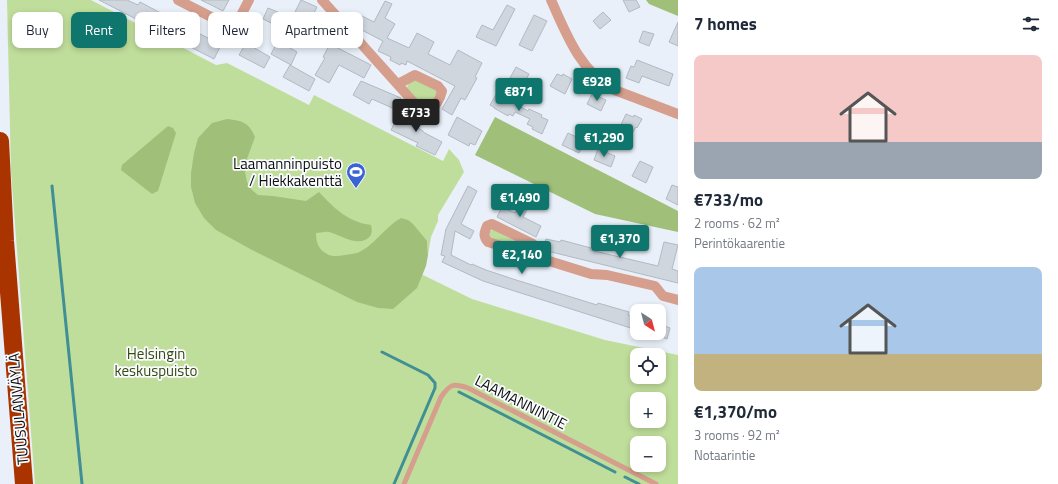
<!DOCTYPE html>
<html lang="en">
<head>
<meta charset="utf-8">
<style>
  :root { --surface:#fff; --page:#f2f2f3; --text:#1f2937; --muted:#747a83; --accent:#0f766e }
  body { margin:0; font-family:"Titillium Web",sans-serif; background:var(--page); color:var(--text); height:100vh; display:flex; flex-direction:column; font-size:15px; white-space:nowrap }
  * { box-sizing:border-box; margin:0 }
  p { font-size:13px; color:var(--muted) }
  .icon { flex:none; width:22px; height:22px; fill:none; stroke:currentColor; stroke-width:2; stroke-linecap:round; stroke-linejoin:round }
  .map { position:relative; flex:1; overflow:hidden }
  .sheet { display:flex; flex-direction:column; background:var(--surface); width:380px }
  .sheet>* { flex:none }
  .hud { position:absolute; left:12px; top:12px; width:380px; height:36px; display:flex; gap:8px }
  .needle { width:26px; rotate:144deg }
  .controls { position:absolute; left:630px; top:304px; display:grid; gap:8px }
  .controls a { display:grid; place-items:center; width:36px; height:36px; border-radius:8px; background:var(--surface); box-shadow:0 2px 6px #0003; font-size:20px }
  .price { position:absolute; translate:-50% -34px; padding:0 9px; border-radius:4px; background:var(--accent); color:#fff; font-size:13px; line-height:26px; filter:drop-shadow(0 1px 2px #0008) }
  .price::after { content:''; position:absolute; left:50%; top:24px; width:12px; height:9px; margin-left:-6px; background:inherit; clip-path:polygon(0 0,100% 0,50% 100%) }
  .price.selected { background:#222; color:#fff }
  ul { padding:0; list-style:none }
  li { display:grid; align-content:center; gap:8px; height:212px; padding:0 16px }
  li span { display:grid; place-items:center; height:124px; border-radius:8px; color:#555 }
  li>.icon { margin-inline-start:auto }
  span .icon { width:72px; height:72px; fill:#fffc; stroke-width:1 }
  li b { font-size:17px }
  h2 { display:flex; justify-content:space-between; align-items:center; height:48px; padding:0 16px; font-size:17px }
  .pill { padding:0 14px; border-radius:8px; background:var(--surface); box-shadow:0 2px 6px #0003; font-size:14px; line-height:36px }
  .pill.selected { background:var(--accent); color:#fff }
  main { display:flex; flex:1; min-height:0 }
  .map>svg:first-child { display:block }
</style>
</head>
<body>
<main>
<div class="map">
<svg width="678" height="484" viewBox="0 0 678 484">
  <rect width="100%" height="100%" fill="#e9f0f9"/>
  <g fill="#c0de9b" fill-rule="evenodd">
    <path d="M7,0H91L216,65L227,63L309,105L314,95L443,161L449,149L459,160L464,172L438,215V221L431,237L428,255L427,242L419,273L472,299L605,340L678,355V484H35L11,172ZM637,355H659V377H637ZM637,399H659V421H637ZM637,443H659V465H637Z"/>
    <path d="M413,79L435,88L437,94L431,103C420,108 414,96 407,88L408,83Z"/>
    <polygon points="492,230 494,230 529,248 528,249 490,238 489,232"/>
  </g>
  <g fill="#a0bf78">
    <polygon points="646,0 678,0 678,16 649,4"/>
    <polygon points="495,117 678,211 678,232 595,214 475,155"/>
    <path d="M227,119C242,121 249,122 255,137L244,167L247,182L252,190L258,195L273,196L306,201L319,192C334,208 348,222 371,225C372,230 373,235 367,239C355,246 341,235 329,232C325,231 320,233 316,233C316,242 318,249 327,254C332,257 339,256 345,255C349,254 354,254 357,253C373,247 386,226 401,218L408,220L413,224L427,241L428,255L426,266L417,288L393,309L378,308L357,302L252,250L216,230L204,218L195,203L191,187V173L194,153L198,138L212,123Z"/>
    <polygon points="168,126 173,128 176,133 158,191 152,194 121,170 122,165"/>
  </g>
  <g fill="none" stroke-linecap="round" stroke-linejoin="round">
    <g stroke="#3f8f95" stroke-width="3">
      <polyline points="52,186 82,484"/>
      <polyline points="382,352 428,375 435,383 435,388 394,484"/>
      <polyline points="459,392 615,472"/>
      <polyline points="625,477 639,484"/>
    </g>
  </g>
  <g fill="#cfd6de" stroke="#b3b9c2">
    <polygon points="99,0 127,0 138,5 140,2 221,45 214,59"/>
    <polygon points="201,0 229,0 223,11"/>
    <polygon points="301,0 317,7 312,17 337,29 331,40 306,28 310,20 295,12"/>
    <polygon points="623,0 636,0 640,7 629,12"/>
    <polygon points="385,1 392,4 385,18 395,24 387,38 409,48 417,33 434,42 428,54 450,65 458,50 482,63 475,77 477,78 465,100 461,98 452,115 442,109 455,86 407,61 406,65 401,63 400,65 390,60 391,57 378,51 383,41 354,26 360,15 374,22"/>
    <polygon points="507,5 515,9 496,46 476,37 482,25 493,30"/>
    <polygon points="268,8 280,13 275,25 263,19"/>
    <polygon points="603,12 611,20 600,29 593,21"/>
    <polygon points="534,15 547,21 532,51 519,45"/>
    <polygon points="678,22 678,46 669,42"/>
    <polygon points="643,31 654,34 649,46 639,42"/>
    <polygon points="222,32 229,35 224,44 217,41"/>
    <polygon points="278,41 297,52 291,65 271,54"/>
    <polygon points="246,43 270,57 264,68 239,55"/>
    <polygon points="330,44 371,65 364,78 339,65 329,83 315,75 325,58 323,57"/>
    <polygon points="637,60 673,74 669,86 642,76 639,83 626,78 631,66 634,67"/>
    <polygon points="290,65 315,79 309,91 283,77"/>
    <polygon points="516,67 529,74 523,85 510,78"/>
    <polygon points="557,74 562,76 563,74 572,79 565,94 550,86"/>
    <polygon points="361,81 401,98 397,110 372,99 369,104 353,95"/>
    <polygon points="497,93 501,95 501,94 515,102 514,103 528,111 529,109 542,115 541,117 548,120 542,134 532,129 533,127 527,124 530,119 515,112 513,116 509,114 508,116 494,108 494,107 490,105"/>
    <polygon points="592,94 606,100 601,111 587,104"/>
    <polygon points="400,112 421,122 418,128 423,131 423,132 442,142 435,155 416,146 418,143 391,130"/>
    <polygon points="626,114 633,117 634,115 642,119 637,128 636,127 631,135 619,129"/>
    <polygon points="457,117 482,131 475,145 470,143 469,146 448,135"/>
    <polygon points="568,133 585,141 579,153 562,145"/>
    <polygon points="598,149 615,156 611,167 594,160"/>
    <polygon points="640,161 653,167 646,183 632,176"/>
    <polygon points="672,185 678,187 678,205 666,199"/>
    <polygon points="468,186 477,191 461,224 474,231 470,239 455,231 451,255 471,265 472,264 486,270 513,279 597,305 598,303 629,312 628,315 637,318 637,330 483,281 442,262 445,256 441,255 446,229"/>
    <polygon points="525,196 532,200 523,217 541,226 536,237 497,217 502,207 515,213"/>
    <polygon points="546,239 560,242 561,240 591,248 590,250 658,266 664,242 678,245 672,269 678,271 678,283 543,250"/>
    <polygon points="659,324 670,328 667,339 659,336"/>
  </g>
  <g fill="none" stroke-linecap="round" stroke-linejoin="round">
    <path stroke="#d69e8c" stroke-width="5" d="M404,484L441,397C450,384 453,383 468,388L656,484"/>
    <g stroke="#d69e8c" stroke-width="10">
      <polyline points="178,0 229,26 238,21 249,0"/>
      <path d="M322,0L425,115C433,109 440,101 442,91L438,86L415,75L398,84"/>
      <path d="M551,0C566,33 579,69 612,89L678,114"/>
      <path d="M535,256L533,244L492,224L487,226C484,233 483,236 488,242L591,274L607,275L655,286L663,296L678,300"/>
    </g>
    <polyline stroke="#aa3400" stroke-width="18" points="0,141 5,241 24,484"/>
  </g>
  <defs>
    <g id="stadium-pin" transform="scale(1)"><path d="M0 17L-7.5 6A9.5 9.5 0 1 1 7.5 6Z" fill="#3a64d5" stroke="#fbfcfe"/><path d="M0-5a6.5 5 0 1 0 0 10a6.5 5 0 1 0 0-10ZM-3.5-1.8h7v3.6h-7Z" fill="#fff"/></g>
  </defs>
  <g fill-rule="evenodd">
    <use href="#stadium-pin" x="356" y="172"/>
  </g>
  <g text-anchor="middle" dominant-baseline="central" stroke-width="3.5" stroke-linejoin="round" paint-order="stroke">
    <g font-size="15" fill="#0c0f12" stroke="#fbfcfe" text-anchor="end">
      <text x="342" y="163">Laamanninpuisto<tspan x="342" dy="17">/ Hiekkakenttä</tspan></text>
    </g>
    <g font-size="15" fill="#354815" stroke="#fbfcfe">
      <text x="156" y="353">Helsingin<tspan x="156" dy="17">keskuspuisto</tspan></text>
    </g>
    <g font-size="15" fill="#0c0f12" stroke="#fbfcfe">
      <text transform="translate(521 402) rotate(27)">LAAMANNINTIE</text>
      <text transform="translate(18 409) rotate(-95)">TUUSULANVÄYLÄ</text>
    </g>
  </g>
</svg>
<div class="controls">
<a><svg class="needle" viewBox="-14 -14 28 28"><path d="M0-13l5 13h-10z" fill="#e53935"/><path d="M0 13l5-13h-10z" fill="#747a83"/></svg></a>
<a><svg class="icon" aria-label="locate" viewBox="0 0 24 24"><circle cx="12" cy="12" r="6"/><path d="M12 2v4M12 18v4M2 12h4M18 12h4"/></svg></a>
<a>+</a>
<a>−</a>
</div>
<b class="price" style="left:597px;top:102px">€928</b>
<b class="price" style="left:519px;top:112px">€871</b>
<b class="price selected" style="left:416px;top:133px">€733</b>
<b class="price" style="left:604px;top:158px">€1,290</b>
<b class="price" style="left:520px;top:218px">€1,490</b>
<b class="price" style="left:620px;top:259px">€1,370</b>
<b class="price" style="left:522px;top:275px">€2,140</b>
<div class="hud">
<a class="pill">Buy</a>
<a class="pill selected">Rent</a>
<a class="pill">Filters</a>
<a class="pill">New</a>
<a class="pill">Apartment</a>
</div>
</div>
<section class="sheet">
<h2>7 homes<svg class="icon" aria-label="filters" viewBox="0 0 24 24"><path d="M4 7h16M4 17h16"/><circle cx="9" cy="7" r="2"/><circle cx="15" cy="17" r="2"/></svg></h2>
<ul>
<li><span style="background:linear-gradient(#f6c9c9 70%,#9aa5b1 0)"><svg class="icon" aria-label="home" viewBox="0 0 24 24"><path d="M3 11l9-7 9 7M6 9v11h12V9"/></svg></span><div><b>€733/mo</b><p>2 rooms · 62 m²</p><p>Perintökaarentie</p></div></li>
<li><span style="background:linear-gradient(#a9c7e8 70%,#c2b280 0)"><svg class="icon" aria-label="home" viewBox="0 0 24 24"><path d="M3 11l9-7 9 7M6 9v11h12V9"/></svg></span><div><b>€1,370/mo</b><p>3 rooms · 92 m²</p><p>Notaarintie</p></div></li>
</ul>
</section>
</main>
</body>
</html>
